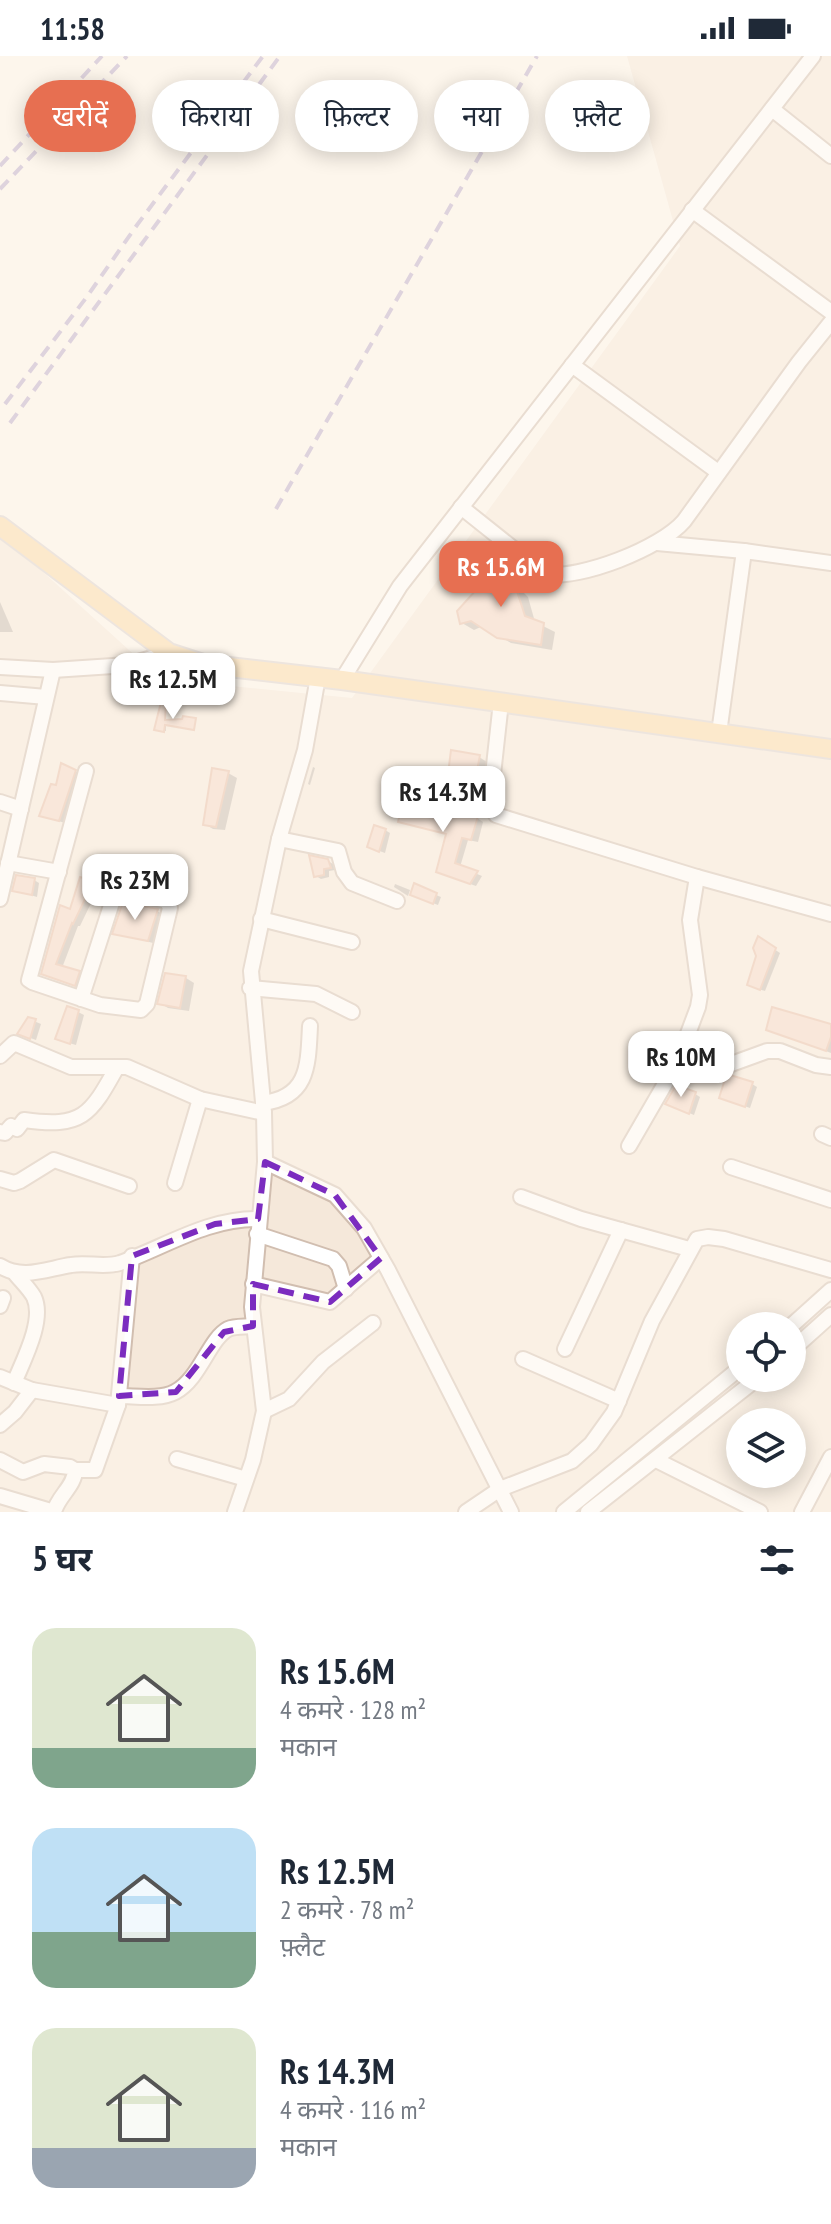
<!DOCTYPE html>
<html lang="hi">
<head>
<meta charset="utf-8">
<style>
  :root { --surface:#fff; --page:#f6f6f7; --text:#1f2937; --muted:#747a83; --accent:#e76f51 }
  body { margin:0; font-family:"PT Sans Narrow","Noto Sans Devanagari",sans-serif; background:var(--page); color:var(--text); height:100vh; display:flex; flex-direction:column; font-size:30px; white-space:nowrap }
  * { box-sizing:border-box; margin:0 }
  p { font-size:26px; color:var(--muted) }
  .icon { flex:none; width:44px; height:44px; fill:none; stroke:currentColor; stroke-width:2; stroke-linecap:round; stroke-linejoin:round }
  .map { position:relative; height:1456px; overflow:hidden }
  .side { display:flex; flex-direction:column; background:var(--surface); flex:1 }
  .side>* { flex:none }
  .hud { position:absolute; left:24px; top:24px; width:784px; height:72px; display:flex; gap:16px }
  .tools { position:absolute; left:726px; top:1256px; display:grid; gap:16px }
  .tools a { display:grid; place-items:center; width:80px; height:80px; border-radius:50%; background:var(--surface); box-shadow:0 4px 20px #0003; font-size:40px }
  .price { position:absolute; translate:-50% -68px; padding:0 18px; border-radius:16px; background:#fff; color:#222; font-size:26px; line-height:52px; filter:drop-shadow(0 2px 4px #0008) }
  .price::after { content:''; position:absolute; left:50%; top:48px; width:24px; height:18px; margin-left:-12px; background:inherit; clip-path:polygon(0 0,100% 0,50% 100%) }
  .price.current { background:var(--accent); color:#fff }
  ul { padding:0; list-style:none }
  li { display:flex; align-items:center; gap:24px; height:200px; padding:0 32px }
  li span { display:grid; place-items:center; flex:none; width:224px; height:160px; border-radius:24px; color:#555 }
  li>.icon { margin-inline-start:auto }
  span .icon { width:96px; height:96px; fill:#fffc; stroke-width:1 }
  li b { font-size:34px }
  h2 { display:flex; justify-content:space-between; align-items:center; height:96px; padding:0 32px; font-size:34px }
  .tag { padding:0 28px; border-radius:36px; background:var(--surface); box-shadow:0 4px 20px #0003; font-size:28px; line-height:72px }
  .tag.current { background:var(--accent); color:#fff }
  .status { display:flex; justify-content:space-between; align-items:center; height:56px; padding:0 40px; background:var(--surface); direction:ltr }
  .status svg { height:22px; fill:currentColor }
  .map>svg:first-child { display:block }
</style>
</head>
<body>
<div class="status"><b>11:58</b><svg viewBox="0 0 49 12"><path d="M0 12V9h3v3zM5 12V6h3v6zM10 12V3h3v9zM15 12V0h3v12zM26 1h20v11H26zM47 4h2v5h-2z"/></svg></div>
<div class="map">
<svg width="831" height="1456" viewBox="0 0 831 1456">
  <rect width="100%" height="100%" fill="#fdf6ec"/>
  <path fill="#f5e8da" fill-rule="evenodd" d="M627,0H831V1456H0V477L161,623L352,642L680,190ZM740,1270H792V1322H740ZM740,1366H792V1418H740Z"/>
  <g fill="#0003">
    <polygon points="505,505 526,518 516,529 528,541 535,566 555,576 552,594 511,587 483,570 474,574 462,567"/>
    <polygon points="0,546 13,576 0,576"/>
    <polygon points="165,648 166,666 195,664 195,674 166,668 166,675 158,674"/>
    <polygon points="479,701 487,706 483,735 458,730 449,725"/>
    <polygon points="313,711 315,712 310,729 308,728"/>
    <polygon points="75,715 80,718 65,767 42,760 58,732"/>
    <polygon points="228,717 237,722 225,774 213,773 205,768"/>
    <polygon points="429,751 434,755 477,762 483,766 478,786 468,784 460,811 482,820 476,830 444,819 448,779 400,765"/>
    <polygon points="385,774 390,777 385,797 374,793"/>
    <polygon points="328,805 333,808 335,814 329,815 329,821 321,823 316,820"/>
    <polygon points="172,820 177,823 174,837 151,830"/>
    <polygon points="34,824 39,827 37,841 14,834"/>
    <polygon points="90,826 96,830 94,841 80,870 78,870 62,912 85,920 82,932 43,917 71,855"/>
    <polygon points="395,828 410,834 408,840 394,831"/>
    <polygon points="436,839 441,841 438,849 417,841"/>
    <polygon points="157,855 162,858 153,887 115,877"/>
    <polygon points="759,883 780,897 765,935 755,932"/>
    <polygon points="166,919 186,922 194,927 189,955 168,952 160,947"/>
    <polygon points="78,956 84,959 76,989 62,985"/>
    <polygon points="29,963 41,968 36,984 25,980"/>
    <polygon points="831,970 831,997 768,973"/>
    <polygon points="752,1028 757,1031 750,1052 727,1044"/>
    <polygon points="695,1038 700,1041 694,1059 672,1050"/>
  </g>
  <g fill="#f3d5c3" stroke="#e6bba3" stroke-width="2">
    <polygon points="505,502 515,510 506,521 516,532 525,560 544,567 541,589 497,582 471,565 460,568 457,555"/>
    <polygon points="161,646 166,646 165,664 182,663 183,660 196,662 194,674 165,669 164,676 154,674"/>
    <polygon points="451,694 480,699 474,731 447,726"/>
    <polygon points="61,707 76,714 59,765 39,760 51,728 56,729"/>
    <polygon points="212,712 229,715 216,771 203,769"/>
    <polygon points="404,741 430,749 429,752 478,760 471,784 462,782 455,807 478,815 470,828 436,816 446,778 398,766"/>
    <polygon points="374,769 386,773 379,796 367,791"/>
    <polygon points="309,799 328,803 331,812 324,813 324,819 314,821"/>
    <polygon points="155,814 172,819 169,835 149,831"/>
    <polygon points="16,819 35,822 32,839 12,835"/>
    <polygon points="80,821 90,824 88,837 73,868 72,867 56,908 80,915 75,930 41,918 60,849 70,853"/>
    <polygon points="414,827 437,837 433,848 410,839"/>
    <polygon points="123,846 158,853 148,885 112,878"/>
    <polygon points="758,880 776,892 760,934 747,929 756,900 753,892"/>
    <polygon points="165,917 186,920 180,952 157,948"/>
    <polygon points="67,950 79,954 70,988 55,983"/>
    <polygon points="772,951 831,968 831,981 826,995 766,974"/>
    <polygon points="28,961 36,963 30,983 17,978"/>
    <polygon points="730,1019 753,1026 745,1051 719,1042 726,1020"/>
    <polygon points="676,1029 696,1036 689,1058 665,1048"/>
  </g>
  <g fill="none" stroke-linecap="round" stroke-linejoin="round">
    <g stroke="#d1beb0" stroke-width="18">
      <g id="minor">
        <polyline points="772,53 831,100"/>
        <polyline points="692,154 831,256"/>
        <polyline points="572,309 718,416"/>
        <path d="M461,451L545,518C580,524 661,492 684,465L799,306L831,266"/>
        <polyline points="657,487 744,495 831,507"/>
        <polyline points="0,611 53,614 128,609 169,597"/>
        <polyline points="342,624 400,530 813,0"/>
        <polyline points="0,637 46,641"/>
        <polyline points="501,646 490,746 496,759 697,821 831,858"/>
        <polyline points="719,677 744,495"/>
        <polyline points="0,746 21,753"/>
        <polyline points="279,783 338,795 344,816 352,827 397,845"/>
        <polyline points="8,807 59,816"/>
        <polyline points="0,843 53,614"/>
        <polyline points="261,863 352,886"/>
        <polyline points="250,932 316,938 352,956"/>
        <polyline points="81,943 116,834 167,845 170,852 147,948 141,954 100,949 32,926 29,924 86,715"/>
        <polyline points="0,1000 14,987 71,1011 127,1011 200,1043 264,1057"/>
        <polyline points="680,1000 723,1011 767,995 780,995 816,1009 831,1011"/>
        <path d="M263,1047C309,1041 308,1009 310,970"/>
        <path d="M0,1076L5,1077L11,1070L17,1073L24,1064C82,1072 90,1060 117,1011"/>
        <polyline points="822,1078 831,1082"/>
        <polyline points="629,1090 677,1007 698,951 700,939 690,864 697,821"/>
        <polyline points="265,1106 335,1139 364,1172 388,1214 511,1456"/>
        <polyline points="731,1111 831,1144"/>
        <polyline points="0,1123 14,1127 20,1125 54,1104 129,1130"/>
        <polyline points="175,1127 200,1043"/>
        <polyline points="521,1141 581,1163 689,1193"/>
        <polyline points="257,1178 333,1203 339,1210 346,1233"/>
        <path d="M0,1210C23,1224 46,1213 71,1209C87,1206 104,1212 120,1207C165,1191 208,1162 258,1163"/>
        <path d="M14,1216C20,1224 29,1232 34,1241C45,1264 23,1305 14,1327"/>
        <polyline points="253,1228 330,1246 381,1202"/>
        <polyline points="0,1250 3,1242"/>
        <polyline points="791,1270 831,1234"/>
        <polyline points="565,1293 621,1174"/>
        <polyline points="792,1294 831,1259"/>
        <polyline points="523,1303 619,1345"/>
        <polyline points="0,1321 32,1334 118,1349"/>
        <path d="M119,1340C136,1340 160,1344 175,1336C200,1323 209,1283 228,1273C235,1270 245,1271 253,1270"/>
        <polyline points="264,1355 289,1343 323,1306 373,1267"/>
        <polyline points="0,1369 15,1356 32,1334"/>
        <polyline points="177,1403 246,1423"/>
        <path d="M0,1404L23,1416L44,1408L70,1411L75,1414C75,1430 58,1440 54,1456"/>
        <polyline points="656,1404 760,1456"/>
        <polyline points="75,1414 95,1414 118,1349 132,1200"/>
        <polyline points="0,1440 54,1456"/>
        <polyline points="235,1456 253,1404 264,1355 252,1251 265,1106 264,1057 251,915 279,783 305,694 318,621"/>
        <polyline points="466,1456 500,1433 572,1405 591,1388 614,1356 652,1265 697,1183 708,1181 724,1183 831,1214"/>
        <polyline points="564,1456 740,1312"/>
        <polyline points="588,1456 758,1322"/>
        <polyline points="802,1456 831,1401"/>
      </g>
    </g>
    <g stroke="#dad1cd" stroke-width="22">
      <polyline id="major" points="0,470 169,597 203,608 342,624 831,693"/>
    </g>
    <use href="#minor" stroke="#fff" stroke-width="14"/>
    <use href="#major" stroke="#fbd9a5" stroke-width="18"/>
    <g stroke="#b9a8c9" stroke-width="4" stroke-dasharray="12 8" stroke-linecap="butt">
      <polyline points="0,110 102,0"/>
      <polyline points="0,133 127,0"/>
      <polyline points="5,348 86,242 137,169 263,0"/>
      <polyline points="10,367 280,0"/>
      <polyline points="276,453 537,0"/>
    </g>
  </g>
  <path d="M0 0H831V1456H0ZM265,1106L335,1139L381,1202L330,1246L253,1228V1270L224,1276L176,1336L119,1340L132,1200L215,1168L258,1163Z" fill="#fdf6ec" fill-opacity=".55" fill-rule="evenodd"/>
  <path fill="none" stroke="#7b2cbf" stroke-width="6" stroke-dasharray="16 10" stroke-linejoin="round" d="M265,1106L335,1139L381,1202L330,1246L253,1228V1270L224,1276L176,1336L119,1340L132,1200L215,1168L258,1163Z"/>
</svg>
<div class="tools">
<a><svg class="icon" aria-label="locate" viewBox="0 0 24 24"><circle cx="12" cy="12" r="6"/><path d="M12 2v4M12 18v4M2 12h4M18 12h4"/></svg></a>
<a><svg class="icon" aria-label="layers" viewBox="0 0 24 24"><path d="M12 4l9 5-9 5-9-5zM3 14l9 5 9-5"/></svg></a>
</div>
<b class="price current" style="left:501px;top:553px">Rs 15.6M</b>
<b class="price" style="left:173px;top:665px">Rs 12.5M</b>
<b class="price" style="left:443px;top:778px">Rs 14.3M</b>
<b class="price" style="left:135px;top:866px">Rs 23M</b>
<b class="price" style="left:681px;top:1043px">Rs 10M</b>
<div class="hud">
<a class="tag current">खरीदें</a>
<a class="tag">किराया</a>
<a class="tag">फ़िल्टर</a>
<a class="tag">नया</a>
<a class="tag">फ़्लैट</a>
</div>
</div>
<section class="side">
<h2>5 घर<svg class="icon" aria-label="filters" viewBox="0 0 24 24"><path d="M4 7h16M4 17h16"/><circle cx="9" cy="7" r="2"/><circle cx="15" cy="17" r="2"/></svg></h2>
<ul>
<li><span style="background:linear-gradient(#dfe7d0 75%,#7fa58c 0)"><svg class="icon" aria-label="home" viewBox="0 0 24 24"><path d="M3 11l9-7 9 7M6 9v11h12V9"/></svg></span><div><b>Rs 15.6M</b><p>4 कमरे · 128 m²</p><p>मकान</p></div></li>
<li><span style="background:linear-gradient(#bfe0f5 65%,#7fa58c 0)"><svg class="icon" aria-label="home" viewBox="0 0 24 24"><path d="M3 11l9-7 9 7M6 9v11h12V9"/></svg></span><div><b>Rs 12.5M</b><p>2 कमरे · 78 m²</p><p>फ़्लैट</p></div></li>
<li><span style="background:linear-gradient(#dfe7d0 75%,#9aa5b1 0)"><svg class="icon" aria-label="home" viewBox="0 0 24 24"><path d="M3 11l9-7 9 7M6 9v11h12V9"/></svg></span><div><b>Rs 14.3M</b><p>4 कमरे · 116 m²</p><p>मकान</p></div></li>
</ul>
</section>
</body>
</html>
